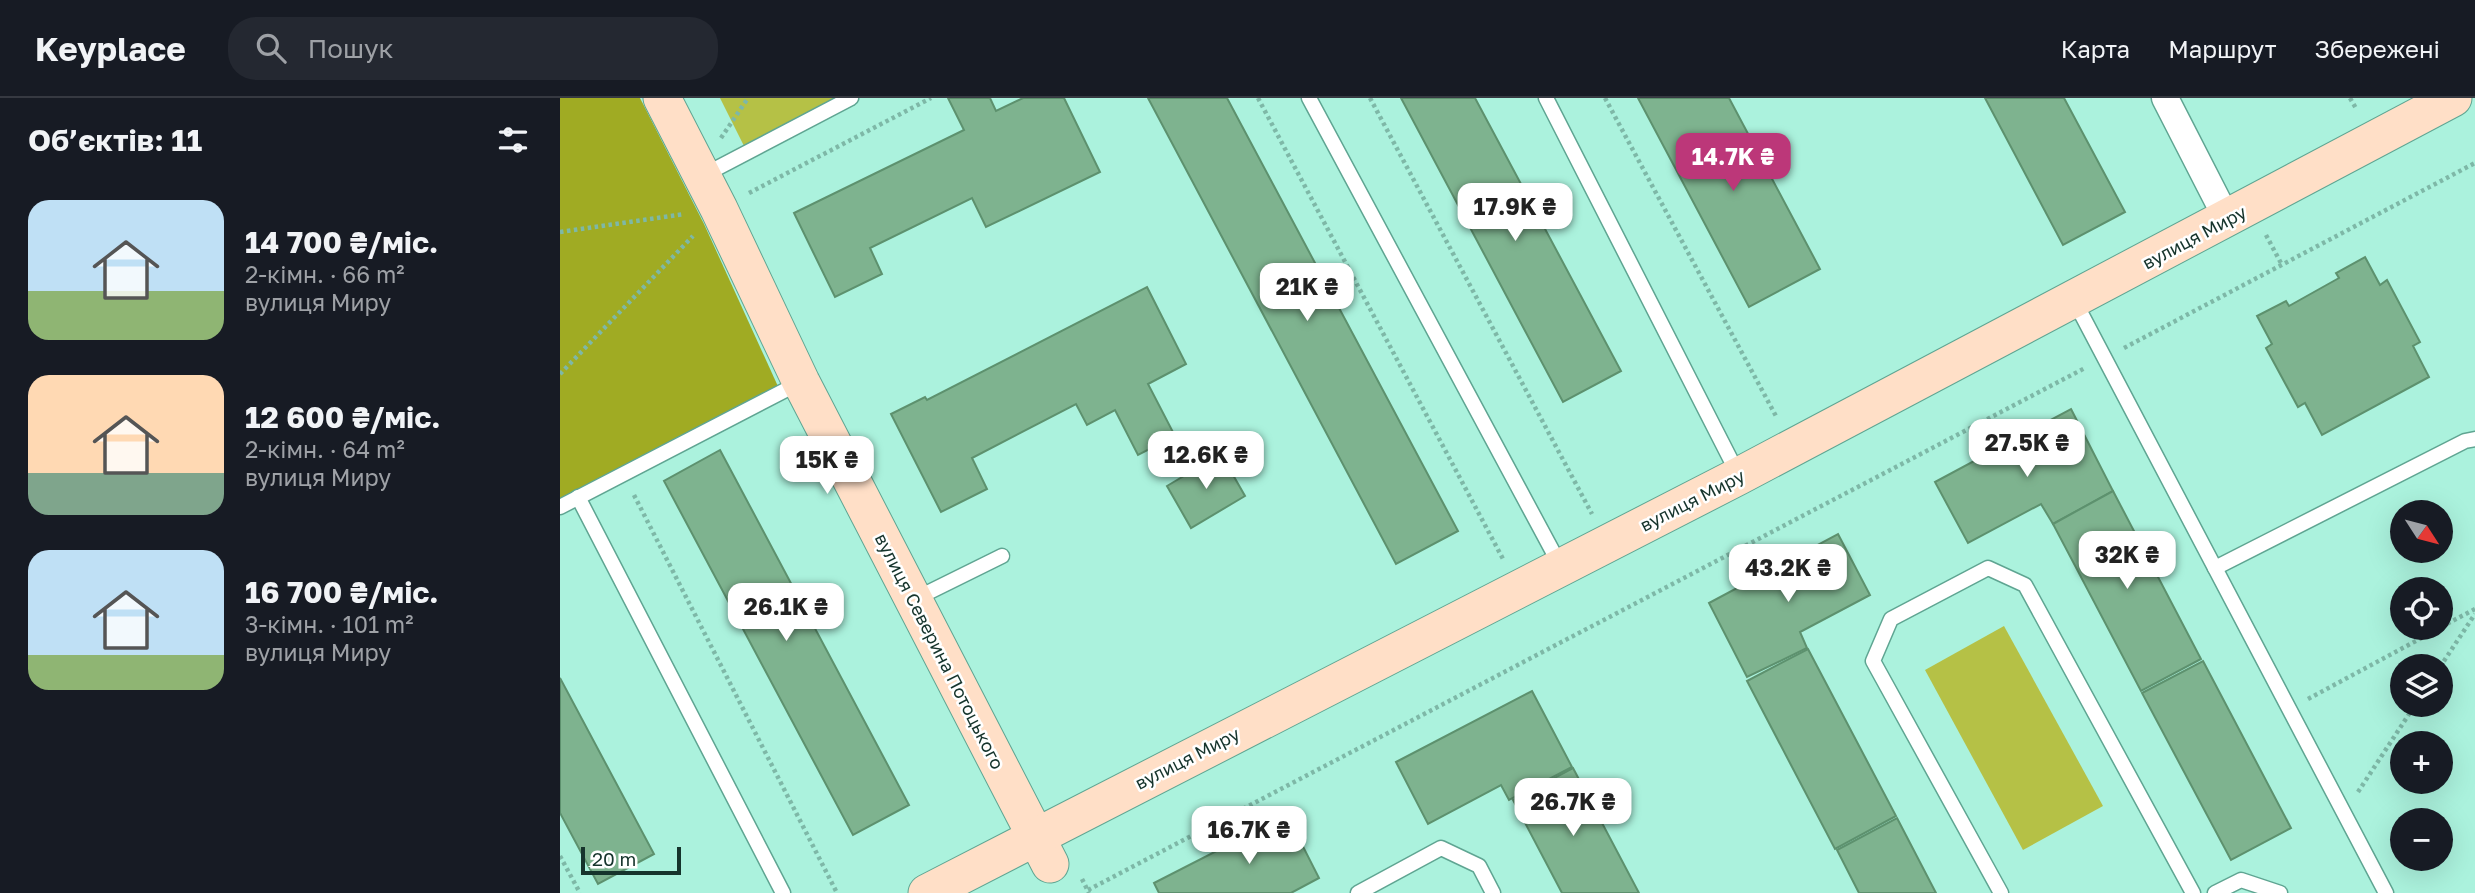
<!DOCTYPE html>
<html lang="uk">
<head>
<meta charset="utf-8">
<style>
  :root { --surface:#171b24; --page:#242831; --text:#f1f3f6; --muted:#9ea1a6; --line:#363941; --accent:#bc3779 }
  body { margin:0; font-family:"Golos Text",sans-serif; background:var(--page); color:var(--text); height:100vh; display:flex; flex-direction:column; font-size:26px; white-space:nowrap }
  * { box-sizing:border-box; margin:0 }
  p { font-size:23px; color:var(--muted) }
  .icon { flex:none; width:38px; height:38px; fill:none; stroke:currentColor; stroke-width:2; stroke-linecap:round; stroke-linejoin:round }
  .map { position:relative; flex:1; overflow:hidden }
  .panel { display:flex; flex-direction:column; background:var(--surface); width:560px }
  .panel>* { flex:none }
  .needle { width:46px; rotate:126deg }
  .controls { position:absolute; left:1830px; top:402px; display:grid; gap:14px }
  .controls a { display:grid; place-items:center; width:63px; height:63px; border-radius:50%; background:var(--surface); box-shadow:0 7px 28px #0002; font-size:35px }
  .scale { position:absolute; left:21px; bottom:18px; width:100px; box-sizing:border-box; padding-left:7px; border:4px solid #16342c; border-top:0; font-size:19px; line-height:24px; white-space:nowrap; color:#16342c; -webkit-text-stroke:5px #fff; paint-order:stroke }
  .price { position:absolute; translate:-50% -60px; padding:0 16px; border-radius:14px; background:#fff; color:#222; font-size:23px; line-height:46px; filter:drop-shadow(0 2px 4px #0008) }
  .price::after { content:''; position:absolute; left:50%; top:42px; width:21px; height:16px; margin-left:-10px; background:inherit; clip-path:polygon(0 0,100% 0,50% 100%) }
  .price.current { background:var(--accent); color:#fff }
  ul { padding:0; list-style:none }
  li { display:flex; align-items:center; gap:21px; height:175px; padding:0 28px }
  li span { display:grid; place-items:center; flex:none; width:196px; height:140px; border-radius:21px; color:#555 }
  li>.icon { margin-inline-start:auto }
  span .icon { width:84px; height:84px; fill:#fffc; stroke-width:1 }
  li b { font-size:30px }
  h2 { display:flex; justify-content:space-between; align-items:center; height:84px; padding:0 28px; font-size:30px }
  header { display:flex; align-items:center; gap:42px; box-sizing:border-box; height:98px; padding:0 35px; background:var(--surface); border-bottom:2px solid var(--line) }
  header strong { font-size:33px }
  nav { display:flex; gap:38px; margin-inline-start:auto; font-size:24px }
  .search { width:490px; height:63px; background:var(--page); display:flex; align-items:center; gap:18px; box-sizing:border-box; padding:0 24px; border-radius:28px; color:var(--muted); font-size:26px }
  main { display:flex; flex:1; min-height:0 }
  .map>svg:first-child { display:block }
</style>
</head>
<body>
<header>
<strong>Keyplace</strong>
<div class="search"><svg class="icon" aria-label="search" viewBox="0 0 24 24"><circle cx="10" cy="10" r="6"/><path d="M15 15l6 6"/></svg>Пошук</div>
<nav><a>Карта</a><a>Маршрут</a><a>Збережені</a></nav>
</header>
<main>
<section class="panel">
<h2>Об’єктів: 11<svg class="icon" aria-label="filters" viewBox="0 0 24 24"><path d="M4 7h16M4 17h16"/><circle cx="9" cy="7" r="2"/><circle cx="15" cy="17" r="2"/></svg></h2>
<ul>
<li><span style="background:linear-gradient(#bfe0f5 65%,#8fb573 0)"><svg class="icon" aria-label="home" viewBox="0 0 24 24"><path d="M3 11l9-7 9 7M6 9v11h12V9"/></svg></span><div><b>14 700 ₴/міс.</b><p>2-кімн. · 66 m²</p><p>вулиця Миру</p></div></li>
<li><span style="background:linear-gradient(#ffd9b3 70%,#7fa58c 0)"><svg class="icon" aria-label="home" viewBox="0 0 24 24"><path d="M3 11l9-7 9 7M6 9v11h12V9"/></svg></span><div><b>12 600 ₴/міс.</b><p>2-кімн. · 64 m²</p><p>вулиця Миру</p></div></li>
<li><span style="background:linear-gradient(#bfe0f5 75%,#8fb573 0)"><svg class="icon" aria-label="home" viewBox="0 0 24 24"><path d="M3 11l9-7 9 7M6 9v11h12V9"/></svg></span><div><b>16 700 ₴/міс.</b><p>3-кімн. · 101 m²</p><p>вулиця Миру</p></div></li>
</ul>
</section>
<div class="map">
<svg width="1915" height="795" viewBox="0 0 1915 795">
  <rect width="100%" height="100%" fill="#abf2dd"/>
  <g fill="#b5c146">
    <polygon points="160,0 291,0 187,54"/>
    <polygon points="1444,528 1543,708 1463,752 1365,572"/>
  </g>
  <polygon fill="#a0ab23" points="0,0 80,0 144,126 221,295 0,412"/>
  <g fill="#7eb38f" stroke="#5d916e" stroke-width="2">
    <polygon points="388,0 430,0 436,13 463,0 504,0 540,74 426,129 412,100 310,150 322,176 275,199 234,115 404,32"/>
    <polygon points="588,0 667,0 898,433 836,466"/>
    <polygon points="841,0 915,0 1061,273 1003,304"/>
    <polygon points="1078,0 1169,0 1260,171 1189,209"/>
    <polygon points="1425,0 1504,0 1565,114 1503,147"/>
    <polygon points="1805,159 1820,187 1827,182 1860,244 1853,248 1869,279 1762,337 1745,305 1738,309 1706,250 1712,246 1697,218 1726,203 1729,208 1779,180 1776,175"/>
    <polygon points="587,189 626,266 588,286 615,338 578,357 555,312 527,327 516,306 412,360 427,391 381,414 331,316 365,299 367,302"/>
    <polygon points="1511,311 1553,393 1493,426 1481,406 1408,445 1375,384"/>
    <polygon points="160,352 349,707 293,737 104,383"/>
    <polygon points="661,356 685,398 631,430 607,388"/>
    <polygon points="1553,393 1641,561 1581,593 1493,426"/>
    <polygon points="1278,436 1310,497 1240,534 1247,550 1187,579 1149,505"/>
    <polygon points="1248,551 1336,718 1275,751 1187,583"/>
    <polygon points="1643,563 1731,730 1671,762 1582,595"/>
    <polygon points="0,580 94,756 38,786 0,715"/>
    <polygon points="972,593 1012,669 949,702 941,687 868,726 836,664"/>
    <polygon points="1013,670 1079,795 1002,795 953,702"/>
    <polygon points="727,717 759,780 731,795 599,795 594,785"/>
    <polygon points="1337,720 1376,795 1299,795 1277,752"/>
  </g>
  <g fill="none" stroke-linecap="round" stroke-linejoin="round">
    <g stroke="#5fa592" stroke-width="17">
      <g id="lane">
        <polyline points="749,0 1000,467"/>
        <polyline points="986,0 1178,376"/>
        <polyline points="144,77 291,0"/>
        <polyline points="1514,202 1826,795"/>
        <polyline points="18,399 223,795"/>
        <polyline points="0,409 241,284"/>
        <polyline points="1655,470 1905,343 1915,341"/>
        <polyline points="355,501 442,458"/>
        <polyline points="798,795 881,750 919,768 933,795"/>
        <polyline points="1441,795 1313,563 1331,521 1428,470 1465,487 1633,795"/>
        <polyline points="1655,795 1681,782 1720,795"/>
      </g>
    </g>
    <g stroke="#5fa592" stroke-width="29">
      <polyline id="street" points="1605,0 1667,121"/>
    </g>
    <g stroke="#5fa592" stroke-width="39">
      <g id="secondary">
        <polyline points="102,0 159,111 241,284 490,766"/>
        <polyline points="367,795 1179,378 1893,0"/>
      </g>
    </g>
    <g stroke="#7eb8a7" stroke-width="4.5" stroke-dasharray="3.5 3.5" stroke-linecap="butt">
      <polyline points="698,0 943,461"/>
      <polyline points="810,0 1032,416"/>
      <polyline points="1045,0 1217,320"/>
      <polyline points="1790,0 1797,12"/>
      <polyline points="161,40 188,0"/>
      <polyline points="189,95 371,0"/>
      <polyline points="0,134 124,116"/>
      <polyline points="1706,137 1722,167"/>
      <polyline points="1564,250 1915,65"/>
      <polyline points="0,276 133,138"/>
      <polyline points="74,397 277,795"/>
      <polyline points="1881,529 1915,511"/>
      <polyline points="1880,569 1915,516"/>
      <polyline points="1748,601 1880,530"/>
      <polyline points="1798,694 1855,607"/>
      <polyline points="0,758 20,795"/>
      <polyline points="522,781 529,795"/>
      <polyline points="528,792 1525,270"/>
    </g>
    <use href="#lane" stroke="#fff" stroke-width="14"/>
    <use href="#street" stroke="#fff" stroke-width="26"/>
    <use href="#secondary" stroke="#ffdfc7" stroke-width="37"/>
  </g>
  <g text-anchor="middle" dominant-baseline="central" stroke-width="5" stroke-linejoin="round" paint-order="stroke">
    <g font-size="18" fill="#16342c" stroke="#fff">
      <text transform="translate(1634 139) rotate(-28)">вулиця Миру</text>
      <text transform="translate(1132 402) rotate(-27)">вулиця Миру</text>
      <text transform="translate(380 553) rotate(63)">вулиця Северина Потоцького</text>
      <text transform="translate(627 660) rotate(-27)">вулиця Миру</text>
    </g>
  </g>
</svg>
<div class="controls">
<a><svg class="needle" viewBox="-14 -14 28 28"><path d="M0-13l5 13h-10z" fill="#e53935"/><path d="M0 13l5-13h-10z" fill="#9ea1a6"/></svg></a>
<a><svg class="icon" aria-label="locate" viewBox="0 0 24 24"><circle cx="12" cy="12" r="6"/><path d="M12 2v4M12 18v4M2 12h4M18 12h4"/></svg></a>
<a><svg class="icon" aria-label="layers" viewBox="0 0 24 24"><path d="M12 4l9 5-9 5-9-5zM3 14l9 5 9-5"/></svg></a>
<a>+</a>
<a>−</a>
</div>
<div class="scale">20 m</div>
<b class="price current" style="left:1173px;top:95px">14.7K ₴</b>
<b class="price" style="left:955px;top:145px">17.9K ₴</b>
<b class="price" style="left:747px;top:225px">21K ₴</b>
<b class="price" style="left:1467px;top:381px">27.5K ₴</b>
<b class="price" style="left:646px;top:393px">12.6K ₴</b>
<b class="price" style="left:267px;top:398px">15K ₴</b>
<b class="price" style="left:1567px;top:493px">32K ₴</b>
<b class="price" style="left:1228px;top:506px">43.2K ₴</b>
<b class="price" style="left:226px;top:545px">26.1K ₴</b>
<b class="price" style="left:1013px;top:740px">26.7K ₴</b>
<b class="price" style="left:689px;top:768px">16.7K ₴</b>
</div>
</main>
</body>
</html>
